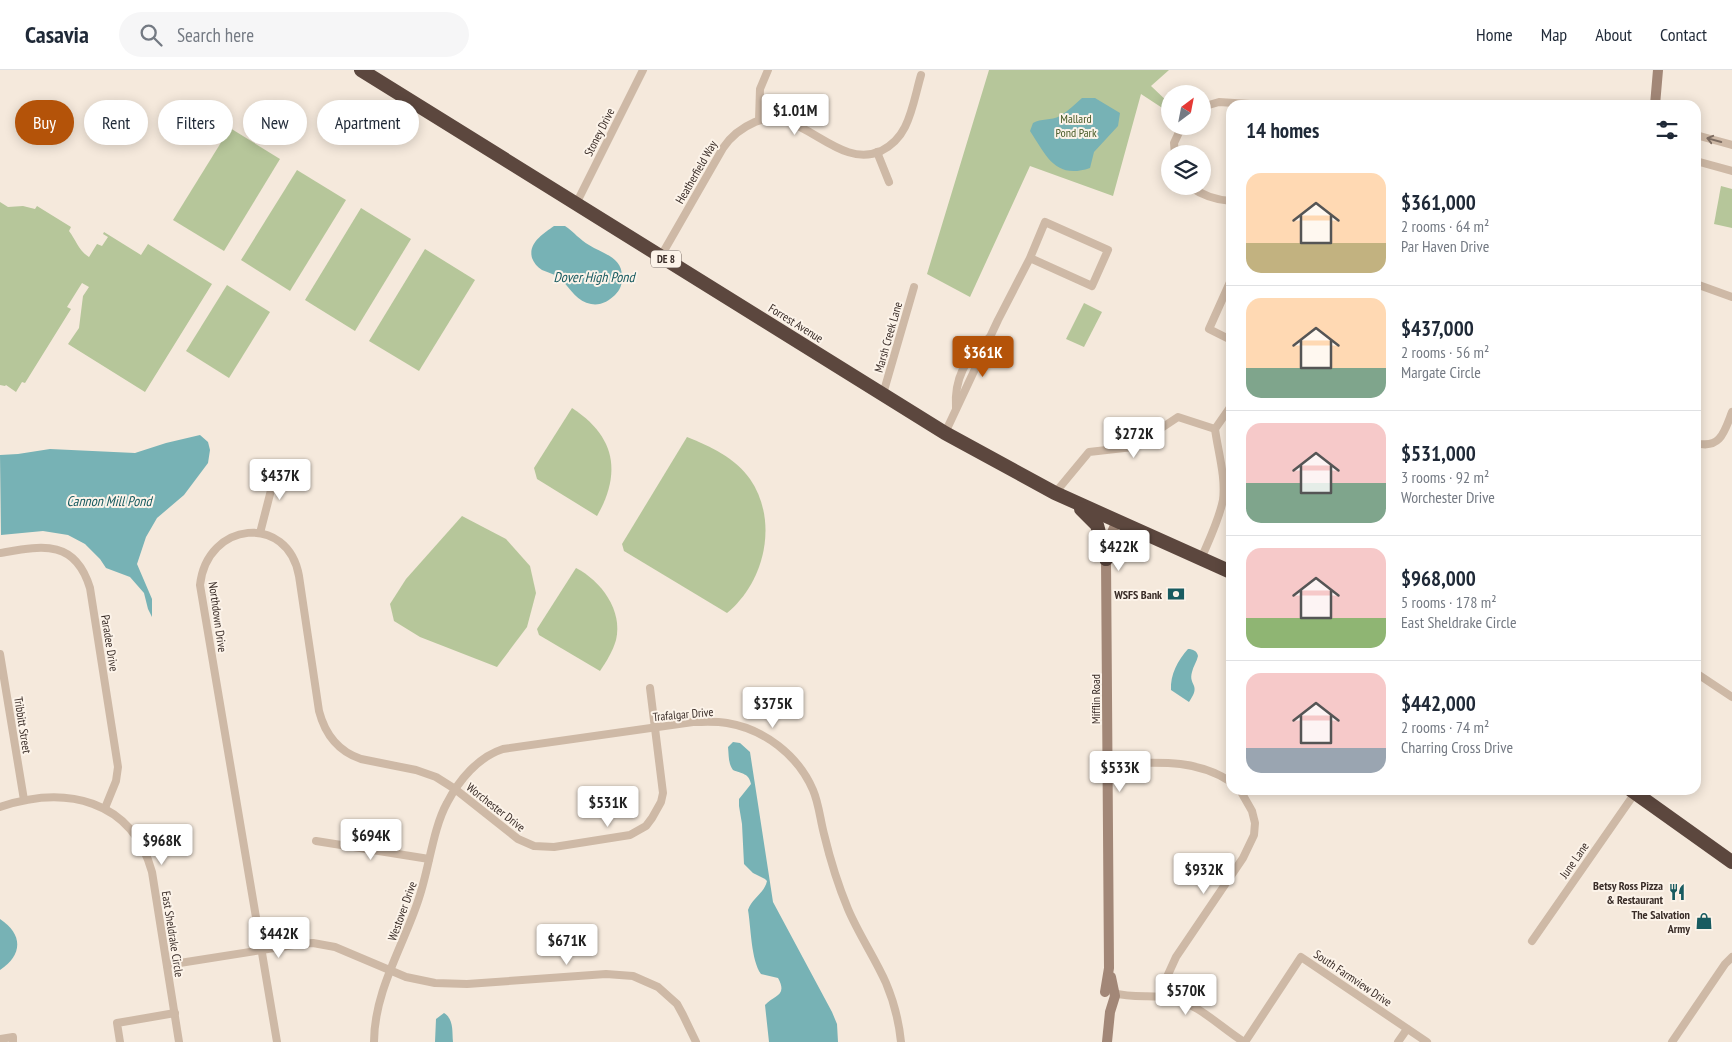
<!DOCTYPE html>
<html lang="en">
<head>
<meta charset="utf-8">
<style>
  :root { --surface:#fff; --page:#f6f6f7; --text:#1f2937; --muted:#747a83; --line:#e0e1e3; --accent:#b45309 }
  body { margin:0; font-family:"PT Sans Narrow",sans-serif; background:var(--page); color:var(--text); height:100vh; display:flex; flex-direction:column; font-size:19px; white-space:nowrap }
  * { box-sizing:border-box; margin:0 }
  p { font-size:16px; color:var(--muted) }
  .icon { flex:none; width:28px; height:28px; fill:none; stroke:currentColor; stroke-width:2; stroke-linecap:round; stroke-linejoin:round }
  .map { position:relative; flex:1; overflow:hidden }
  .details { position:absolute; left:1226px; top:30px; width:475px; height:695px; display:flex; flex-direction:column; background:var(--surface); border-radius:15px; box-shadow:0 2px 12px #0003 }
  .details>* { flex:none }
  .guide { position:absolute; left:15px; top:30px; width:475px; height:45px; display:flex; gap:10px }
  .needle { width:32px; rotate:32deg }
  .controls { position:absolute; left:1161px; top:15px; display:grid; gap:10px }
  .controls a { display:grid; place-items:center; width:50px; height:50px; border-radius:50%; background:var(--surface); box-shadow:0 2px 12px #0003; font-size:25px }
  .price { position:absolute; translate:-50% -42px; padding:0 11px; border-radius:5px; background:#fff; color:#222; font-size:16px; line-height:32px; filter:drop-shadow(0 1px 2px #0008) }
  .price::after { content:''; position:absolute; left:50%; top:30px; width:15px; height:11px; margin-left:-8px; background:inherit; clip-path:polygon(0 0,100% 0,50% 100%) }
  .price.current { background:var(--accent); color:#fff }
  ul { padding:0; list-style:none }
  li { display:flex; align-items:center; gap:15px; height:125px; padding:0 20px }
  li+li { border-top:1px solid var(--line) }
  li span { display:grid; place-items:center; flex:none; width:140px; height:100px; border-radius:15px; color:#555 }
  li>.icon { margin-inline-start:auto }
  span .icon { width:60px; height:60px; fill:#fffc; stroke-width:1 }
  li b { font-size:21px }
  h2 { display:flex; justify-content:space-between; align-items:center; height:60px; padding:0 20px; font-size:21px }
  .pill { padding:0 18px; border-radius:22px; background:var(--surface); box-shadow:0 2px 12px #0003; font-size:18px; line-height:45px }
  .pill.current { background:var(--accent); color:#fff }
  header { display:flex; align-items:center; gap:30px; box-sizing:border-box; height:70px; padding:0 25px; background:var(--surface); border-bottom:1px solid var(--line) }
  header strong { font-size:24px }
  nav { display:flex; gap:28px; margin-inline-start:auto; font-size:18px }
  .search { width:350px; height:45px; background:var(--page); display:flex; align-items:center; gap:12px; box-sizing:border-box; padding:0 18px; border-radius:28px; color:var(--muted); font-size:19px }
  .map>svg:first-child { display:block }
</style>
</head>
<body>
<header>
<strong>Casavia</strong>
<div class="search"><svg class="icon" aria-label="search" viewBox="0 0 24 24"><circle cx="10" cy="10" r="6"/><path d="M15 15l6 6"/></svg>Search here</div>
<nav><a>Home</a><a>Map</a><a>About</a><a>Contact</a></nav>
</header>
<div class="map">
<svg width="1732" height="972" viewBox="0 0 1732 972">
  <rect width="100%" height="100%" fill="#f5e9dc"/>
  <g fill="#b6c69a">
    <polygon points="989,0 1169,0 1151,16 1170,34 1170,43 1141,24 1113,126 1030,96 970,227 927,204"/>
    <polygon points="230,58 280,89 224,181 173,150"/>
    <polygon points="297,100 346,130 290,221 241,190"/>
    <polygon points="1721,116 1732,119 1732,158 1714,154"/>
    <path d="M0,132L8,137L23,136L35,139L37,136L71,157L69,161C76,170 79,181 89,187L97,174L102,176L108,167L103,164L104,162L141,185L148,174L212,214L145,322L68,274L79,258L83,226L89,217L82,213L67,237L71,239L25,313L22,312L16,322L6,315L5,316L0,315Z"/>
    <polygon points="361,138 411,169 355,261 305,230"/>
    <polygon points="425,179 475,210 419,301 369,271"/>
    <polygon points="227,215 270,242 229,308 186,281"/>
    <polygon points="1084,233 1102,242 1084,277 1066,269"/>
    <path d="M572,338C615,366 622,402 597,446L537,409L534,398Z"/>
    <path d="M687,367C710,376 735,388 750,409C779,451 765,512 727,543L624,481L622,474Z"/>
    <polygon points="462,446 506,469 530,496 536,523 527,557 497,597 420,567 394,551 390,534 406,509"/>
    <path d="M576,498C601,511 623,540 616,570C613,581 606,592 600,601L539,565L537,559Z"/>
  </g>
  <g fill="#77b2b5">
    <path d="M1082,28H1095L1120,43L1118,56L1094,82L1090,98C1055,110 1046,85 1030,61L1033,53C1041,48 1051,51 1060,46C1068,41 1075,34 1082,28Z"/>
    <path d="M554,156H565C574,162 580,170 589,175C603,184 623,187 622,208C622,215 620,220 615,225C609,231 600,236 591,234C578,232 570,219 562,210C556,204 549,203 542,200C537,197 534,193 532,188C528,173 543,164 554,156Z"/>
    <polygon points="200,365 208,372 210,380 208,393 184,425 157,448 146,467 137,494 152,529 152,547 148,539 144,523 130,507 106,498 100,489 85,474 68,465 43,461 1,465 0,385 18,384 50,379 135,383 166,373"/>
    <path d="M1188,579C1193,579 1197,581 1198,586C1197,591 1193,597 1192,602C1188,616 1202,614 1189,632L1171,620C1170,605 1178,590 1188,579Z"/>
    <path d="M733,672L740,673L750,682L773,832L832,942L837,954L838,972H769L765,935C774,925 788,926 778,908L761,904C751,890 751,857 748,840C752,828 764,824 767,811L765,809L753,803L744,794L742,754L739,736V729L751,714C749,703 742,704 733,700C728,693 729,686 728,677Z"/>
    <path d="M0,849C23,864 23,885 0,900Z"/>
    <path d="M444,943C454,949 452,962 453,972H435L436,949Z"/>
  </g>
  <g fill="none" stroke-linecap="round" stroke-linejoin="round">
    <g stroke="#ceb9a6" stroke-width="8">
      <polyline points="1202,37 1219,32 1265,35"/>
      <polyline points="759,50 760,19 768,0"/>
      <polyline points="1696,65 1732,75"/>
      <polyline points="877,82 889,112"/>
      <polyline points="1175,84 1174,73 1182,56"/>
      <polyline points="1696,91 1732,101"/>
      <path d="M1189,116C1203,126 1215,130 1231,131"/>
      <polyline points="576,134 643,0"/>
      <path d="M661,186L723,78C731,66 741,58 755,52C801,34 836,101 881,81C891,76 900,67 905,57C913,41 916,22 921,5"/>
      <polyline points="1231,210 1209,259 1231,270"/>
      <polyline points="1696,214 1732,227"/>
      <polyline points="883,324 914,217"/>
      <path d="M956,338C954,310 966,286 989,268"/>
      <polyline points="945,363 998,250 1030,188 1045,152 1108,180 1092,216 1030,188"/>
      <path d="M1696,373C1721,380 1725,360 1732,342"/>
      <polyline points="1055,423 1089,382 1133,377 1178,347 1215,359"/>
      <polyline points="260,463 278,393"/>
      <path d="M0,483C41,476 75,468 90,518L118,697L116,711L105,738"/>
      <path d="M1201,489C1209,470 1219,450 1223,430C1226,407 1218,382 1215,359L1231,336"/>
      <polyline points="0,584 24,730"/>
      <polyline points="1696,603 1732,627"/>
      <path d="M1108,694C1151,693 1194,687 1231,712"/>
      <path d="M0,737C65,715 132,729 152,802L179,972"/>
      <polyline points="316,771 429,789"/>
      <polyline points="1532,871 1635,723"/>
      <polyline points="167,895 300,874 313,873 335,877 406,907 435,913 467,914 606,904 633,906 658,917 677,934 683,945 696,972"/>
      <path d="M1114,923C1133,929 1153,924 1172,928C1200,935 1220,957 1244,972"/>
      <polyline points="1163,926 1166,909 1176,887 1243,788 1254,765 1255,753 1252,741 1240,720"/>
      <polyline points="0,969 13,967 13,972"/>
      <polyline points="120,972 117,953 175,943"/>
      <path d="M277,972L200,515C207,451 288,443 299,506L319,641C325,664 337,681 361,689L416,700L436,707L455,719L518,769L534,776L554,777L630,765L646,756L652,748L661,732L663,723L650,618"/>
      <path d="M374,972C374,921 404,875 419,828C429,799 433,758 447,733C459,710 478,687 503,679L693,652C704,652 715,651 727,653C764,659 798,685 813,720C819,734 820,749 824,764C830,789 838,815 848,839C859,865 875,888 886,913C894,932 899,952 901,972"/>
      <polyline points="1245,972 1301,887 1427,972"/>
      <polyline points="1398,972 1407,959"/>
      <polyline points="1672,972 1725,894 1732,887"/>
    </g>
    <g stroke="#a28777" stroke-width="10">
      <polyline points="1655,35 1658,0"/>
      <polyline points="1105,922 1109,898 1106,489 1109,469 1117,451"/>
      <polyline points="1107,972 1110,942 1115,926 1111,907"/>
    </g>
    <g stroke="#5c473e" stroke-width="14">
      <polyline points="361,0 945,363 1055,423 1231,502"/>
      <polyline points="1081,439 1097,455 1106,489"/>
      <path d="M1106,489C1116,473 1125,462 1145,465"/>
      <polyline points="1631,720 1732,792"/>
    </g>
  </g>
  <defs><path id="oneway-shaft" d="M-6 0H5M1.5-3L5.5 0L1.5 3" fill="none" stroke-width="1.6" stroke-linecap="round" stroke-linejoin="round" transform="scale(1.25)"/></defs>
  <use stroke="#7d6c61" href="#oneway-shaft" transform="translate(1714 70) rotate(-165)"/>
  <defs>
    <g id="bank-bare" transform="scale(1.35)"><path d="M-6-4H6V4H-6ZM0-2.3a2.3 2.3 0 1 0 0 4.6a2.3 2.3 0 1 0 0-4.6Z" fill="#185b60" stroke="#fcf3e9" stroke-width="2.5" paint-order="stroke"/></g>
    <g id="restaurant-bare" transform="scale(1.35)"><path d="M-5-6h1v4h1v-4h1v4h1v-4h1v5L-1.5 .5V6h-2V.5L-5-1ZM5-6V6H3V1.5H1.5Q1.5-4 5-6Z" fill="#185b60" stroke="#fcf3e9" stroke-width="2.5" paint-order="stroke"/></g>
    <g id="shop-bare" transform="scale(1.35)"><path d="M-5-2.5h2.3a2.7 3.5 0 0 1 5.4 0H5L5.5 6h-11ZM-1.5-2.5h3a1.5 2.3 0 0 0-3 0Z" fill="#185b60" stroke="#fcf3e9" stroke-width="2.5" paint-order="stroke"/></g>
  </defs>
  <g fill-rule="evenodd">
    <use href="#bank-bare" x="1176" y="524"/>
    <use href="#restaurant-bare" x="1677" y="822"/>
    <use href="#shop-bare" x="1704" y="851"/>
  </g>
  <g text-anchor="middle" dominant-baseline="central" stroke-width="4" stroke-linejoin="round" paint-order="stroke">
    <rect fill="#fcf3e9" stroke="#746862" stroke-width="1" x="651" y="180.5" width="30" height="17" rx="4"/>
    <g font-size="11" font-weight="bold" fill="#3a2d28">
      <text x="666" y="189">DE 8</text>
    </g>
    <g font-size="12" fill="#485b28" stroke="#fcf3e9">
      <text x="1076" y="48">Mallard<tspan x="1076" dy="14">Pond Park</tspan></text>
    </g>
    <g font-size="12" fill="#3a2d28" stroke="#fcf3e9">
      <text transform="translate(599 62) rotate(-63)">Stoney Drive</text>
      <text transform="translate(696 102) rotate(-60)">Heatherfield Way</text>
      <text transform="translate(796 253) rotate(32)">Forrest Avenue</text>
      <text transform="translate(888 267) rotate(-74)">Marsh Creek Lane</text>
      <text transform="translate(218 547) rotate(82)">Northdown Drive</text>
      <text transform="translate(110 573) rotate(81)">Paradee Drive</text>
      <text transform="translate(1095 629) rotate(-90)">Mifflin Road</text>
      <text transform="translate(683 644) rotate(-5)">Trafalgar Drive</text>
      <text transform="translate(23 655) rotate(81)">Tribbitt Street</text>
      <text transform="translate(496 737) rotate(38)">Worchester Drive</text>
      <text transform="translate(1574 790) rotate(-55)">June Lane</text>
      <text transform="translate(402 841) rotate(-70)">Westover Drive</text>
      <text transform="translate(173 864) rotate(81)">East Sheldrake Circle</text>
      <text transform="translate(1353 908) rotate(34)">South Farmview Drive</text>
    </g>
    <g font-size="12" font-weight="bold" fill="#3a2d28" stroke="#fcf3e9" text-anchor="end">
      <text x="1162" y="524">WSFS Bank</text>
      <text x="1663" y="815">Betsy Ross Pizza<tspan x="1663" dy="14">&amp; Restaurant</tspan></text>
      <text x="1690" y="844">The Salvation<tspan x="1690" dy="14">Army</tspan></text>
    </g>
    <g font-size="14" font-style="italic" fill="#185b60" stroke="#fcf3e9">
      <text x="594" y="207">Dover High Pond</text>
      <text x="109" y="431">Cannon Mill Pond</text>
    </g>
  </g>
</svg>
<div class="controls">
<a><svg class="needle" viewBox="-14 -14 28 28"><path d="M0-13l5 13h-10z" fill="#e53935"/><path d="M0 13l5-13h-10z" fill="#747a83"/></svg></a>
<a><svg class="icon" aria-label="layers" viewBox="0 0 24 24"><path d="M12 4l9 5-9 5-9-5zM3 14l9 5 9-5"/></svg></a>
</div>
<b class="price" style="left:795px;top:66px">$1.01M</b>
<b class="price current" style="left:983px;top:308px">$361K</b>
<b class="price" style="left:1134px;top:389px">$272K</b>
<b class="price" style="left:280px;top:431px">$437K</b>
<b class="price" style="left:1119px;top:502px">$422K</b>
<b class="price" style="left:773px;top:659px">$375K</b>
<b class="price" style="left:1120px;top:723px">$533K</b>
<b class="price" style="left:608px;top:758px">$531K</b>
<b class="price" style="left:371px;top:791px">$694K</b>
<b class="price" style="left:162px;top:796px">$968K</b>
<b class="price" style="left:1204px;top:825px">$932K</b>
<b class="price" style="left:279px;top:889px">$442K</b>
<b class="price" style="left:567px;top:896px">$671K</b>
<b class="price" style="left:1186px;top:946px">$570K</b>
<div class="guide">
<a class="pill current">Buy</a>
<a class="pill">Rent</a>
<a class="pill">Filters</a>
<a class="pill">New</a>
<a class="pill">Apartment</a>
</div>
<section class="details">
<h2>14 homes<svg class="icon" aria-label="filters" viewBox="0 0 24 24"><path d="M4 7h16M4 17h16"/><circle cx="9" cy="7" r="2"/><circle cx="15" cy="17" r="2"/></svg></h2>
<ul>
<li><span style="background:linear-gradient(#ffd9b3 70%,#c2b280 0)"><svg class="icon" aria-label="home" viewBox="0 0 24 24"><path d="M3 11l9-7 9 7M6 9v11h12V9"/></svg></span><div><b>$361,000</b><p>2 rooms · 64 m²</p><p>Par Haven Drive</p></div></li>
<li><span style="background:linear-gradient(#ffd9b3 70%,#7fa58c 0)"><svg class="icon" aria-label="home" viewBox="0 0 24 24"><path d="M3 11l9-7 9 7M6 9v11h12V9"/></svg></span><div><b>$437,000</b><p>2 rooms · 56 m²</p><p>Margate Circle</p></div></li>
<li><span style="background:linear-gradient(#f6c9c9 60%,#7fa58c 0)"><svg class="icon" aria-label="home" viewBox="0 0 24 24"><path d="M3 11l9-7 9 7M6 9v11h12V9"/></svg></span><div><b>$531,000</b><p>3 rooms · 92 m²</p><p>Worchester Drive</p></div></li>
<li><span style="background:linear-gradient(#f6c9c9 70%,#8fb573 0)"><svg class="icon" aria-label="home" viewBox="0 0 24 24"><path d="M3 11l9-7 9 7M6 9v11h12V9"/></svg></span><div><b>$968,000</b><p>5 rooms · 178 m²</p><p>East Sheldrake Circle</p></div></li>
<li><span style="background:linear-gradient(#f6c9c9 75%,#9aa5b1 0)"><svg class="icon" aria-label="home" viewBox="0 0 24 24"><path d="M3 11l9-7 9 7M6 9v11h12V9"/></svg></span><div><b>$442,000</b><p>2 rooms · 74 m²</p><p>Charring Cross Drive</p></div></li>
</ul>
</section>
</div>
</body>
</html>
